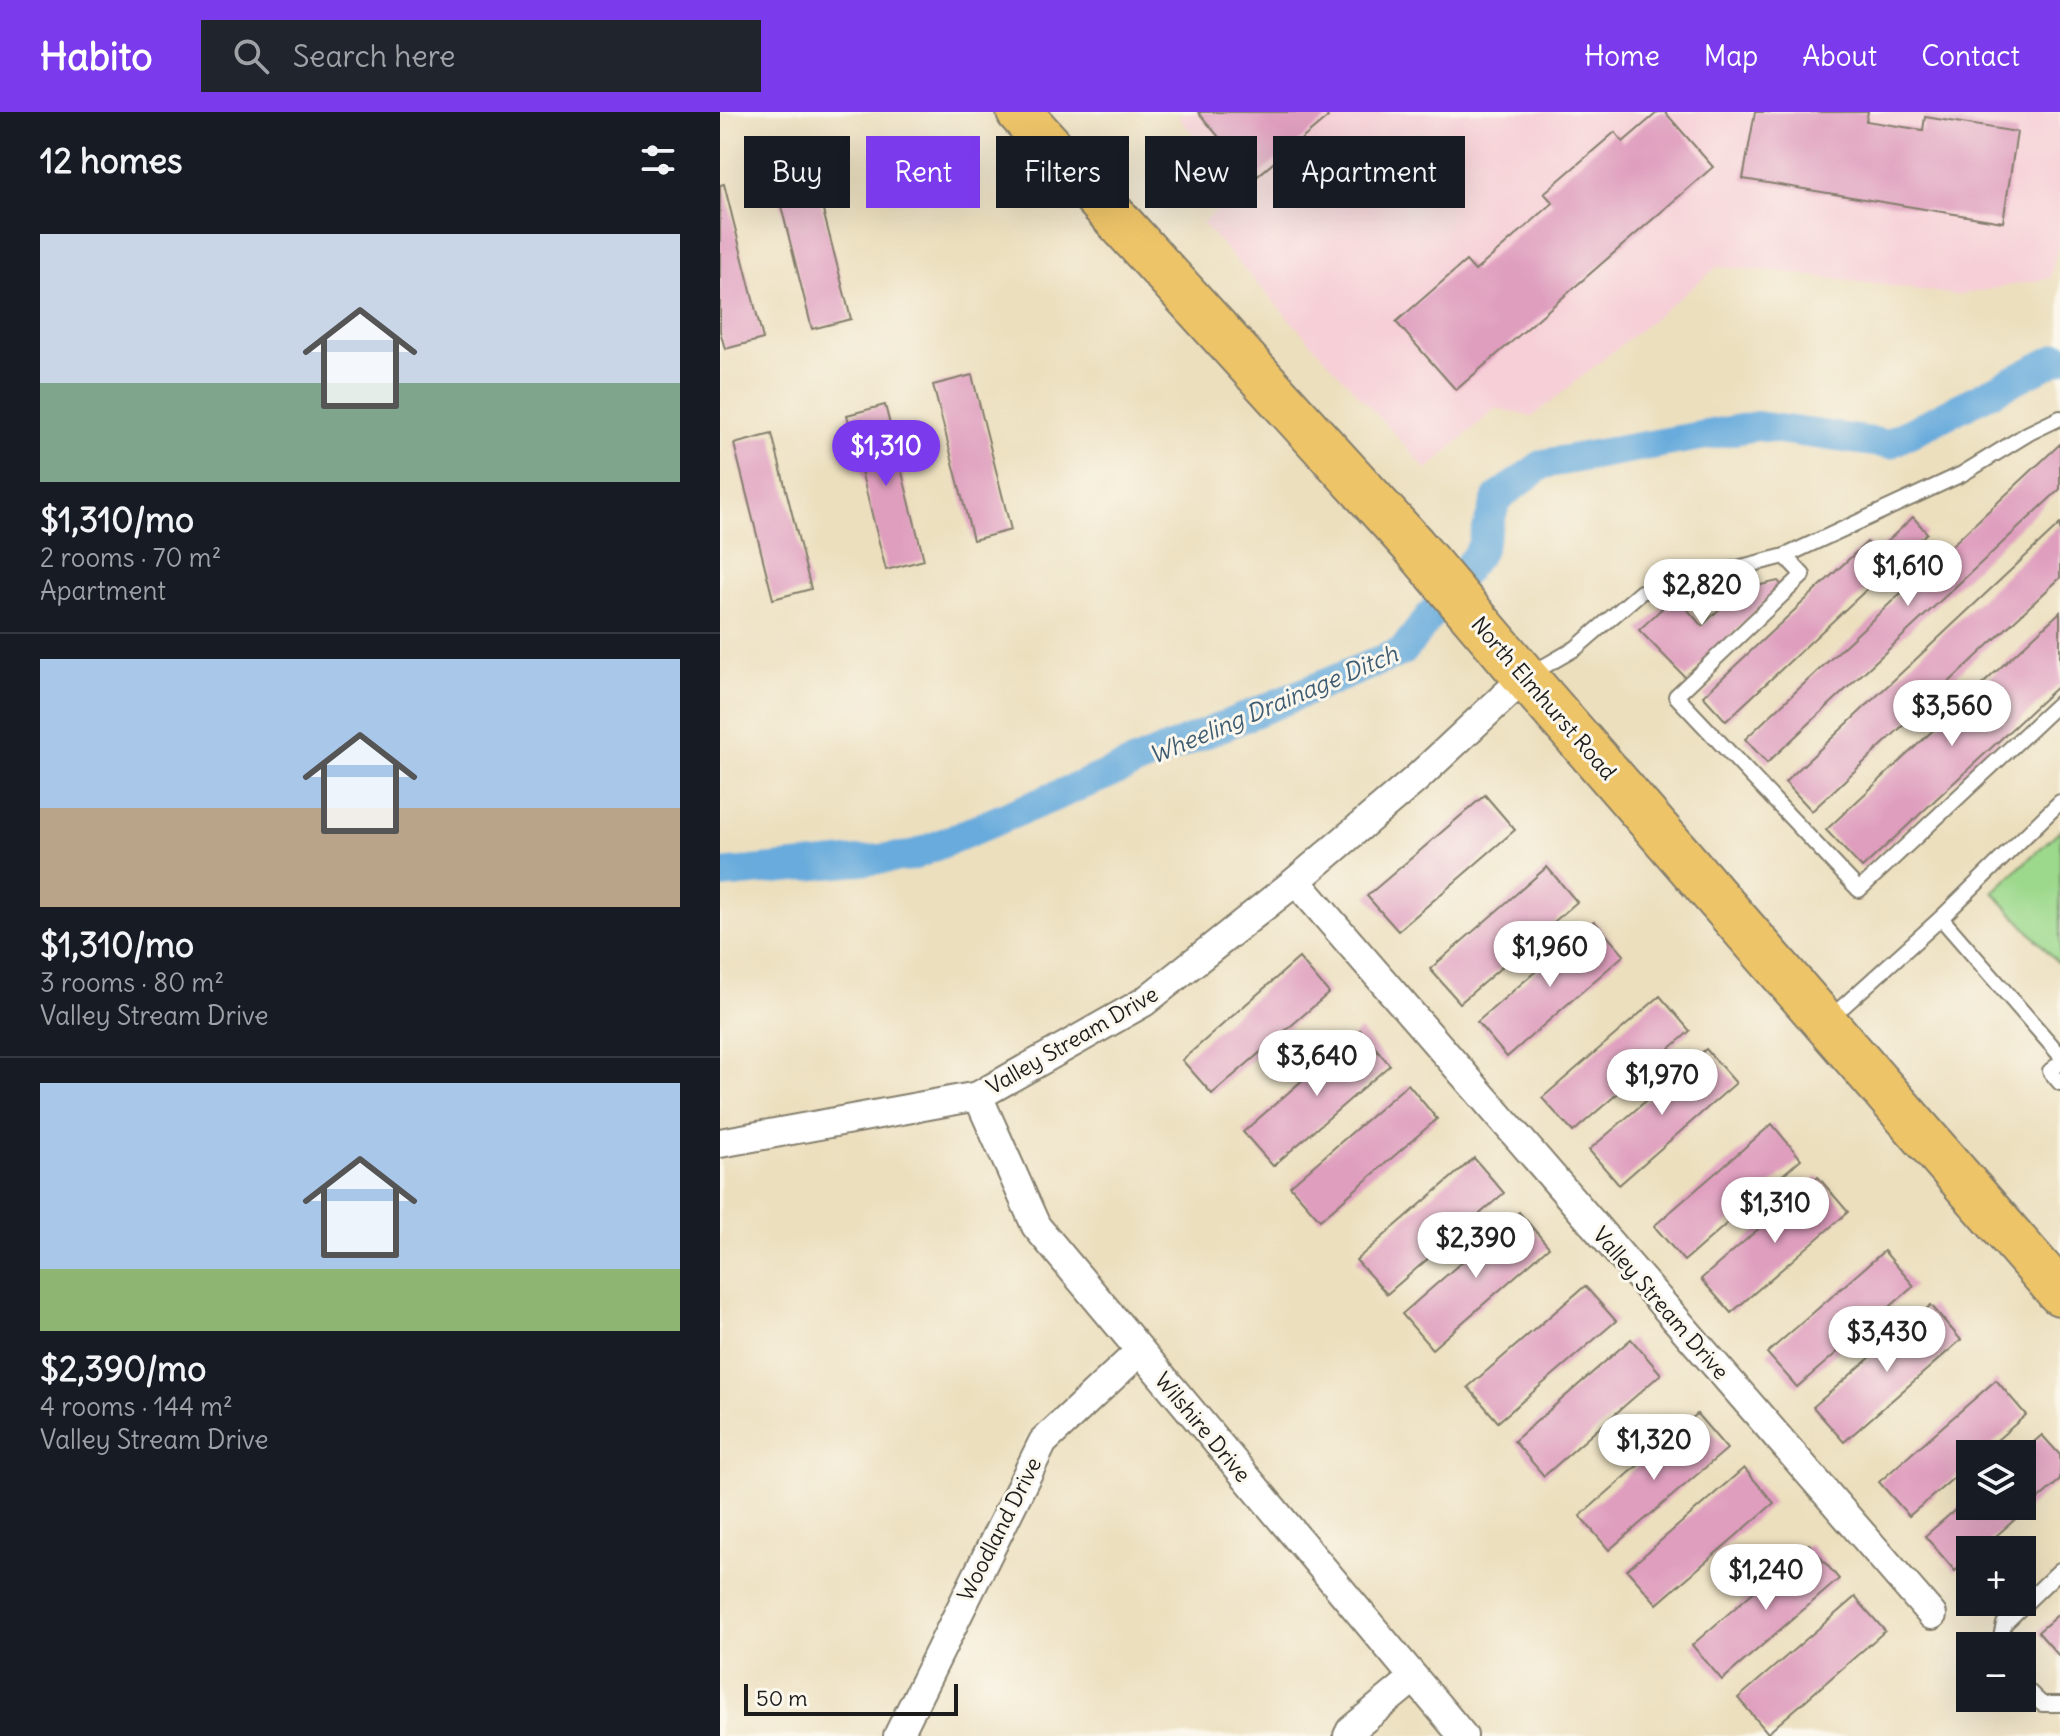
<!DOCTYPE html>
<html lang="en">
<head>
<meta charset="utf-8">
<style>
  :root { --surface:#171b24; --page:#20242c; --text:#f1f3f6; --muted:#9ea1a6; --line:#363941; --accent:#7c3aed }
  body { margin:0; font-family:Delius,sans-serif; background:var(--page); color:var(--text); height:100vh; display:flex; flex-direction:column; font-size:30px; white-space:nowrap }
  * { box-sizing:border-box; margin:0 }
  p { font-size:26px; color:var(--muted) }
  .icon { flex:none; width:44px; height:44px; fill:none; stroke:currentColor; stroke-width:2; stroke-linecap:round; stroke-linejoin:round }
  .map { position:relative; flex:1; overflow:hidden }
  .details { display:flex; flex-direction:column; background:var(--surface); width:720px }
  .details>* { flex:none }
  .banner { position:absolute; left:24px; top:24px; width:760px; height:72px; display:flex; gap:16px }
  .controls { position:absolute; left:1236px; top:1328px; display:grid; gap:16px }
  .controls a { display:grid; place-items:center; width:80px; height:80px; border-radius:0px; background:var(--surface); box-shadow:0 8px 32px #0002; font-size:40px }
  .scale { position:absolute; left:24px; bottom:20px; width:214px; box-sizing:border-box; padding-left:8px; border:4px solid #1c1c1c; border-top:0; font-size:22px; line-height:28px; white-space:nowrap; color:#1c1c1c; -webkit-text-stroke:6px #fbf7ec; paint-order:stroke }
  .price { position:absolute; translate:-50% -68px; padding:0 18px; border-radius:28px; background:#fff; color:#222; font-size:26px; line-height:52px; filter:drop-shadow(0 2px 4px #0008) }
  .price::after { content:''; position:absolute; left:50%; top:48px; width:24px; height:18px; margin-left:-12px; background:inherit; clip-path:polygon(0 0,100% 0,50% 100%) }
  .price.on { background:var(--accent); color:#fff }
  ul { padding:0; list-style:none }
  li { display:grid; align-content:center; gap:16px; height:424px; padding:0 40px }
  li+li { border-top:2px solid var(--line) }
  li span { display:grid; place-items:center; height:248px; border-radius:0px; color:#555 }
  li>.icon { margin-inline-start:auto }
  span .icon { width:144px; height:144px; fill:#fffc; stroke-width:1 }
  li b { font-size:34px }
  h2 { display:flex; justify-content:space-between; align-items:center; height:96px; padding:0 40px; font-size:34px }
  .tag { padding:0 28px; border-radius:0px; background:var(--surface); box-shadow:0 8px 32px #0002; font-size:28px; line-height:72px }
  .tag.on { background:var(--accent); color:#fff }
  header { display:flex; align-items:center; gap:48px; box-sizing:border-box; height:112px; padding:0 40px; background:var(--accent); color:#fff }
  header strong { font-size:38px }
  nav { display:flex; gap:44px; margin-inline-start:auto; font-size:28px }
  .search { width:560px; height:72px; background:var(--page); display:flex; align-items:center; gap:20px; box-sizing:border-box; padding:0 28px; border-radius:0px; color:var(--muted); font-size:30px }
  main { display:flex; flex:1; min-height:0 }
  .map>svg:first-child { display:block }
</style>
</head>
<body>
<header>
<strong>Habito</strong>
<div class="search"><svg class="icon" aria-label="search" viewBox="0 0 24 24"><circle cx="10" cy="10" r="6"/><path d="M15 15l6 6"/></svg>Search here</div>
<nav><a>Home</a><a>Map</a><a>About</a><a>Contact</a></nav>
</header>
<main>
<section class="details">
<h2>12 homes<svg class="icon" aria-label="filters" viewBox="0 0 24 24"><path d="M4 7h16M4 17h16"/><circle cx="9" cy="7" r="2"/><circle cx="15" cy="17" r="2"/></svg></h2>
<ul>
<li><span style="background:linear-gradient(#c9d6e8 60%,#7fa58c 0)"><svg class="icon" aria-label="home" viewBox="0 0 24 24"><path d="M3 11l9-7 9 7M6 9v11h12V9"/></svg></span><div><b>$1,310/mo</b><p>2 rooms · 70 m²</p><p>Apartment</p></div></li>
<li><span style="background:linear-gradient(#a9c7e8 60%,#b9a48a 0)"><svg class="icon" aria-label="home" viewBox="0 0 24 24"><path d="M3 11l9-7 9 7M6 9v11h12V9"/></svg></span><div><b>$1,310/mo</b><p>3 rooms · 80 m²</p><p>Valley Stream Drive</p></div></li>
<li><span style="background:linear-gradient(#a9c7e8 75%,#8fb573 0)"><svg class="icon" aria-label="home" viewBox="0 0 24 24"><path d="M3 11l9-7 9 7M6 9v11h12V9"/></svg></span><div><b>$2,390/mo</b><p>4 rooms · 144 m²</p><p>Valley Stream Drive</p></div></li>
</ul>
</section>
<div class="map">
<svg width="1340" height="1624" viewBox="0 0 1340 1624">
  <rect width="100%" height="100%" fill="#fbf7ec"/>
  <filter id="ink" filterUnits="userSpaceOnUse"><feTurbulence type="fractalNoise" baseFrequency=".0125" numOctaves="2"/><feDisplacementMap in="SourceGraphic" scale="16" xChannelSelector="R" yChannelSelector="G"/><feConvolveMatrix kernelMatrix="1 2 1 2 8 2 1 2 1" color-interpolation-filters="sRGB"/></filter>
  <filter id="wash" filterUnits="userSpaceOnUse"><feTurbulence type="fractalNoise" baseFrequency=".006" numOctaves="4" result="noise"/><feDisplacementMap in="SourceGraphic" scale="32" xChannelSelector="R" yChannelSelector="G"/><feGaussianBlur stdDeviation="1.8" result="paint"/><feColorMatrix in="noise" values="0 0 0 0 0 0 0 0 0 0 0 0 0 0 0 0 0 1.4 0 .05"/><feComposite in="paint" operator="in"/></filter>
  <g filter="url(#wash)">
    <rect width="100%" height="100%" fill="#ecdfbe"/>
    <polygon fill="#f6cfd7" points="464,0 1340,0 1340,127 1330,166 1238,183 1053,159 997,155 812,305 776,296 707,358 482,111 522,77 458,5"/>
    <polygon fill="#9dd98d" stroke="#5c7a54" stroke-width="2" points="1340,718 1340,853 1273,780"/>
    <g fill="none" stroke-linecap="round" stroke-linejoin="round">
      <polyline stroke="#67abdc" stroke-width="30" points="0,762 192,744 683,539 760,439 777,386 823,352 1037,314 1168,332 1340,245"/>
    </g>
    <g id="blocks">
      <g fill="#df9ebe">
        <polygon points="478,0 604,0 608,5 534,67"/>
        <polygon points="938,0 945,0 993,55 736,278 676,210 746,149 755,159 833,91 824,81 895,20 903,30"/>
        <polygon points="1035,0 1148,0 1146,9 1203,18 1205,5 1297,20 1283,110 1023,67"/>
        <polygon points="91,52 131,207 92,217 53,62"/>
        <polygon points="4,72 43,227 5,237 0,219 0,73"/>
        <polygon points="252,263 291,418 253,428 213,273"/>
        <polygon points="165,293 204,448 166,458 127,303"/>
        <polygon points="52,322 91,477 53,487 14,332"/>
        <polygon points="1340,332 1340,377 1047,651 1025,627"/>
        <polygon points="1193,405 1207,421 1006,609 983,584 1147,430 1156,440"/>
        <polygon points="1340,412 1340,466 1092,699 1065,670"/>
        <polygon points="1058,469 1062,474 966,566 919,518 950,489 960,489 982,514 1019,478"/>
        <polygon points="1340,500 1340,572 1142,756 1106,718"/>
        <polygon points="765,683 795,718 678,819 647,784"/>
        <polygon points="827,755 857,790 740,891 710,857"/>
        <polygon points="874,809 904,843 787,945 757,910"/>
        <polygon points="579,846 609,881 492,982 462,948"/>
        <polygon points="940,884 970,919 853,1020 822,986"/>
        <polygon points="640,918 670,953 553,1054 523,1020"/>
        <polygon points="986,937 1016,971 899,1073 869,1038"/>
        <polygon points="688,972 717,1007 600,1108 570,1074"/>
        <polygon points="1052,1012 1081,1047 964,1149 934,1114"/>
        <polygon points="754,1046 784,1081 667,1182 636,1148"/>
        <polygon points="1098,1065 1128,1100 1011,1201 981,1167"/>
        <polygon points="799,1100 829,1135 712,1237 682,1202"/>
        <polygon points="1164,1139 1194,1174 1077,1275 1047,1241"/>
        <polygon points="865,1174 896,1209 778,1310 748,1275"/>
        <polygon points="1211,1193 1241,1228 1124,1330 1093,1295"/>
        <polygon points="911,1227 941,1262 824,1364 794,1329"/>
        <polygon points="1276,1268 1306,1303 1261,1342 1250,1342 1250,1352 1189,1404 1159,1370"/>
        <polygon points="977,1302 1007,1337 889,1438 860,1404"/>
        <polygon points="1322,1323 1340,1343 1340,1368 1260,1438 1250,1438 1250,1446 1235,1459 1205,1424 1250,1385 1250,1394 1302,1394 1302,1342 1300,1342"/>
        <polygon points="1024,1356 1054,1391 937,1492 907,1458"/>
        <polygon points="1089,1432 1119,1467 1002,1568 972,1533"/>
        <polygon points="1135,1485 1165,1519 1048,1621 1018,1586"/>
        <polygon points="1340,1501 1340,1545 1318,1520"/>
      </g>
    </g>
  </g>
  <g filter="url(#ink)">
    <use href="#blocks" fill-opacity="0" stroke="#847e6d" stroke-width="2"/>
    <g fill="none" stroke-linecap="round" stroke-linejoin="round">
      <g stroke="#847e6d" stroke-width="18">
        <g id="lane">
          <polyline points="1065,444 1083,463 956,584 1139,778 1340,590"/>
          <polyline points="809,563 856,536 921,480 1065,444 1242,362 1309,321 1340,306"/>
          <polyline points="1221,806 1340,943"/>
          <polyline points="1107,909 1221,806 1340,690"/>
          <polyline points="1340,951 1330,959 1340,971"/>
          <polyline points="1279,1534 1284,1512 1340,1458"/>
          <polyline points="1302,1573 1322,1592 1340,1592"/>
        </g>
      </g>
      <g stroke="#847e6d" stroke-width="32">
        <g id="street">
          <polyline points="576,769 1212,1503"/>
          <polyline points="258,984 316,1114 743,1624"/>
          <polyline points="0,1031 258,984 424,890 576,769 696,667 805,565"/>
          <polyline points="178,1624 323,1330 420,1239"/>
          <polyline points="628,1624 631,1618 694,1566"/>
        </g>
      </g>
      <g stroke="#847e6d" stroke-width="48">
        <polyline id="primary" points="299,0 693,433 805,565 1340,1181"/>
      </g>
      <use href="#lane" stroke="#fff" stroke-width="14"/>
      <use href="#street" stroke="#fff" stroke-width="28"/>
      <use href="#primary" stroke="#eec469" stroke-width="44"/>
    </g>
  </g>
  <g text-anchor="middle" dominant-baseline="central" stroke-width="6" stroke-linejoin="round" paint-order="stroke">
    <g font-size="22" fill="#1c1c1c" stroke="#fbf7ec">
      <text transform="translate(824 586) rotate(49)">North Elmhurst Road</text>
      <text transform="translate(352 928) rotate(-30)">Valley Stream Drive</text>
      <text transform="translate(941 1191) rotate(49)">Valley Stream Drive</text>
      <text transform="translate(483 1315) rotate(50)">Wilshire Drive</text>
      <text transform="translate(279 1417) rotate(-63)">Woodland Drive</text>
    </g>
    <g font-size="24" font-style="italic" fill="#3e5c72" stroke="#fbf7ec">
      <text transform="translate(553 592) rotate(-23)">Wheeling Drainage Ditch</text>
    </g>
  </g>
</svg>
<div class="controls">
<a><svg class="icon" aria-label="layers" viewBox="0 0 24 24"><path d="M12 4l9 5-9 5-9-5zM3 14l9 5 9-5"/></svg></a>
<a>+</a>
<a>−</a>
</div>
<div class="scale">50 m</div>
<b class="price on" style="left:166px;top:376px">$1,310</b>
<b class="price" style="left:1188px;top:496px">$1,610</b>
<b class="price" style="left:982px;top:515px">$2,820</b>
<b class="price" style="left:1232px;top:636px">$3,560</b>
<b class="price" style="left:830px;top:877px">$1,960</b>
<b class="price" style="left:597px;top:986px">$3,640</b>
<b class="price" style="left:942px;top:1005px">$1,970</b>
<b class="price" style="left:1055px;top:1133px">$1,310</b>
<b class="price" style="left:756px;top:1168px">$2,390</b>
<b class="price" style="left:1167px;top:1262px">$3,430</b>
<b class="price" style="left:934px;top:1370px">$1,320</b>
<b class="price" style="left:1046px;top:1500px">$1,240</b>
<div class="banner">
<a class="tag">Buy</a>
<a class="tag on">Rent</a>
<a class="tag">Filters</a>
<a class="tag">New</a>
<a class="tag">Apartment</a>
</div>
</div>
</main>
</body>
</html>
